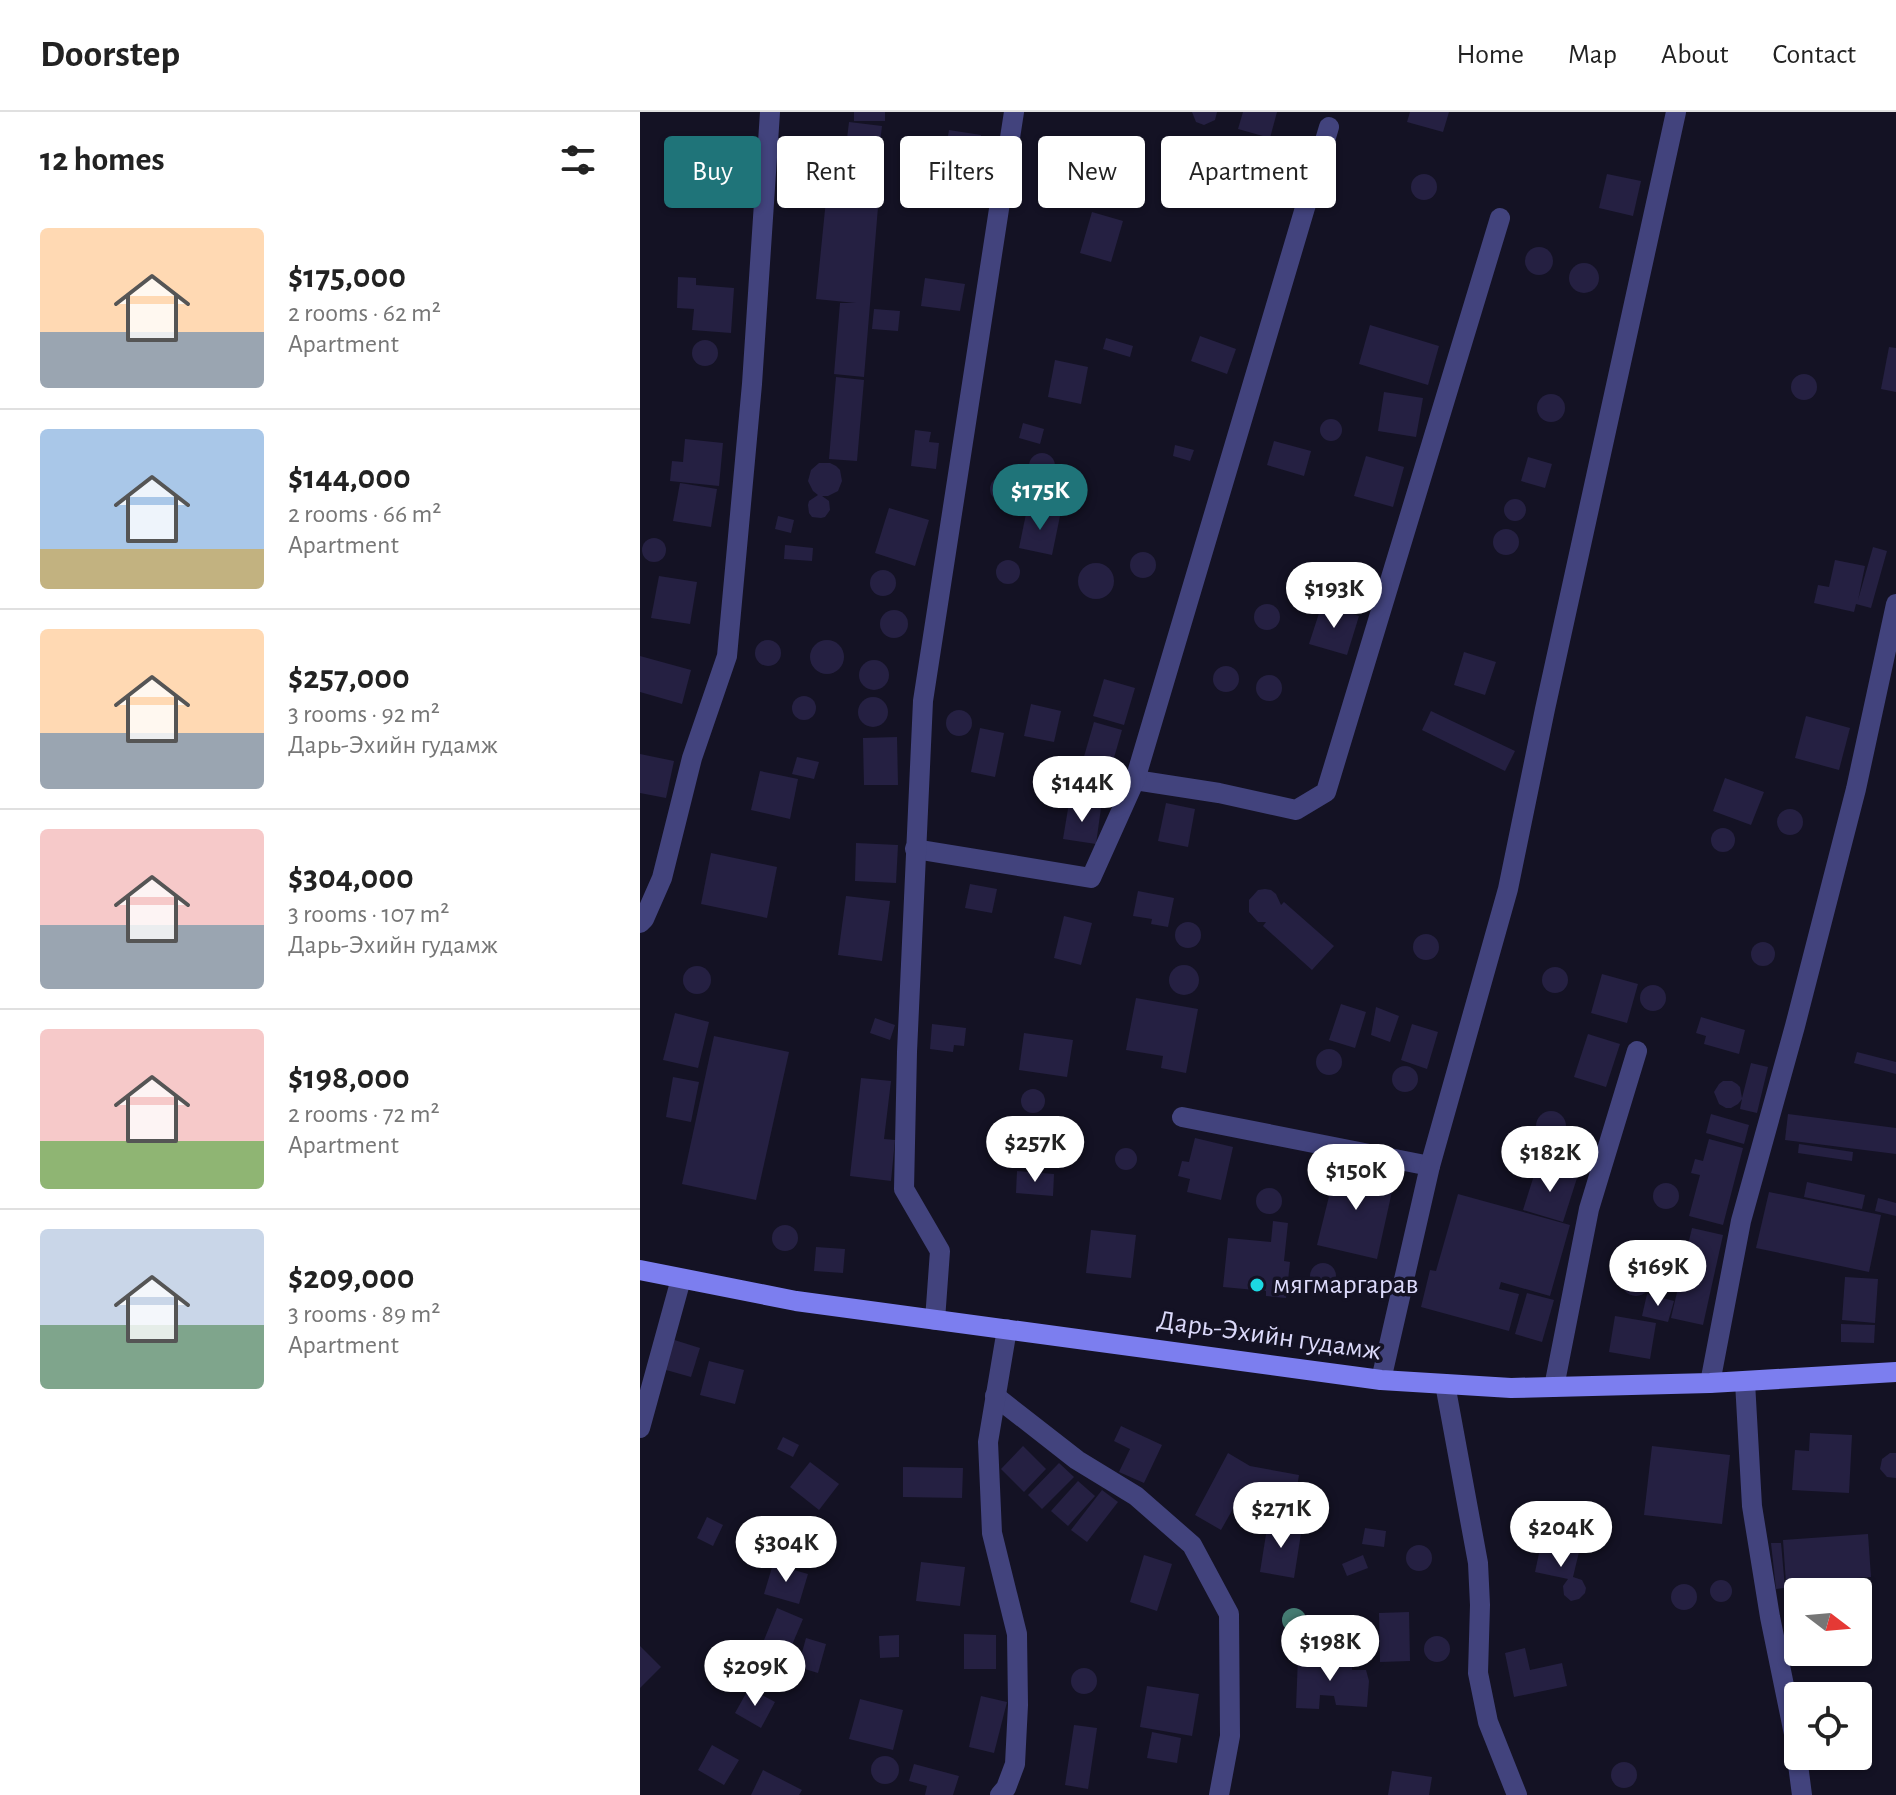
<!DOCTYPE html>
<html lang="en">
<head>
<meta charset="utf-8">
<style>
  :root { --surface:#fff; --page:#f6f6f6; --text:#222; --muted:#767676; --line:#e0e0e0; --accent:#1f7479 }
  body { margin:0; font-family:"Alegreya Sans",sans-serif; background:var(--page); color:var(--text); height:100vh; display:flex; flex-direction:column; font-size:30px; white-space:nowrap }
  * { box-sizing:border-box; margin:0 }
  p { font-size:26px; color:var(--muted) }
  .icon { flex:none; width:44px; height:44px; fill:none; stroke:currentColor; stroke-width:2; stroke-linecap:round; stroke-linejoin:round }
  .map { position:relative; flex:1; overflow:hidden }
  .side { display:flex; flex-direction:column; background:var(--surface); width:640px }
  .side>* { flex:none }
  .banner { position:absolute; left:24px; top:24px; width:760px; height:72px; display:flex; gap:16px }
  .needle { width:52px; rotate:106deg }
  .fabs { position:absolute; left:1144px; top:1466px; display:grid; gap:16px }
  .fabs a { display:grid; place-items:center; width:88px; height:88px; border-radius:8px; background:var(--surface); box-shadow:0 2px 6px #0004; font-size:40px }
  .price { position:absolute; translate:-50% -68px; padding:0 18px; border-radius:28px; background:#fff; color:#222; font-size:26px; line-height:52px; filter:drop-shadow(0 2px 4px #0008) }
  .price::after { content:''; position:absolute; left:50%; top:48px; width:24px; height:18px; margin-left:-12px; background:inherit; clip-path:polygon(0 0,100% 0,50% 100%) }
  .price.selected { background:var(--accent); color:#fff }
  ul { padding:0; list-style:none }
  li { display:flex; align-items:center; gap:24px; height:200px; padding:0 40px }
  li+li { border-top:2px solid var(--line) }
  li span { display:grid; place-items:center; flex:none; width:224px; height:160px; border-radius:8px; color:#555 }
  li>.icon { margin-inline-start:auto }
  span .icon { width:96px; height:96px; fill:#fffc; stroke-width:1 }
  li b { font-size:34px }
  h2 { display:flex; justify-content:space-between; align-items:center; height:96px; padding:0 40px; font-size:34px }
  .tag { padding:0 28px; border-radius:8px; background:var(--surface); box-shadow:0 2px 6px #0004; font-size:28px; line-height:72px }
  .tag.selected { background:var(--accent); color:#fff }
  header { display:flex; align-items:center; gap:48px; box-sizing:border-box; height:112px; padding:0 40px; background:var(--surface); border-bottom:2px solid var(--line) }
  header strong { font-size:38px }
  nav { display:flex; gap:44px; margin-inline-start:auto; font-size:28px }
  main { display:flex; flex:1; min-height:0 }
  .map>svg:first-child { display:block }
</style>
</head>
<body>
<header>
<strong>Doorstep</strong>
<nav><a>Home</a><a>Map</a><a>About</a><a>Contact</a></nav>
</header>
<main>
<section class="side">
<h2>12 homes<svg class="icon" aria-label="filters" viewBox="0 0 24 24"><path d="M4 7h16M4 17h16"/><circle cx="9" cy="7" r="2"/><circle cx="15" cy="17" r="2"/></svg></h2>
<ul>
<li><span style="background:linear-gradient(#ffd9b3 65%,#9aa5b1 0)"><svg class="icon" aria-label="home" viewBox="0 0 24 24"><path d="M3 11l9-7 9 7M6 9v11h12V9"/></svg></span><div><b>$175,000</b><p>2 rooms · 62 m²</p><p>Apartment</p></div></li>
<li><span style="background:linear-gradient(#a9c7e8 75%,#c2b280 0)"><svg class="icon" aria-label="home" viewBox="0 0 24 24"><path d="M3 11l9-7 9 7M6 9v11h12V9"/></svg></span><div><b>$144,000</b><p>2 rooms · 66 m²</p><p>Apartment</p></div></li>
<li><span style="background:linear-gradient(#ffd9b3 65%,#9aa5b1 0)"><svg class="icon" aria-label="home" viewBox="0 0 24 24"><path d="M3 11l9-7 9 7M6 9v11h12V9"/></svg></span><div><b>$257,000</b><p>3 rooms · 92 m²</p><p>Дарь-Эхийн гудамж</p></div></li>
<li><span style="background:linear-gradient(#f6c9c9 60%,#9aa5b1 0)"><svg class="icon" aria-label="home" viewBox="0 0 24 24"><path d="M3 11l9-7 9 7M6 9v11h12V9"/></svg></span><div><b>$304,000</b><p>3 rooms · 107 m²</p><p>Дарь-Эхийн гудамж</p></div></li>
<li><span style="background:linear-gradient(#f6c9c9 70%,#8fb573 0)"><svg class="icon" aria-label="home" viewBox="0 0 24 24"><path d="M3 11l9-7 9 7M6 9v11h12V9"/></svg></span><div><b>$198,000</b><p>2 rooms · 72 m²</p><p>Apartment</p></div></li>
<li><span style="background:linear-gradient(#c9d6e8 60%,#7fa58c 0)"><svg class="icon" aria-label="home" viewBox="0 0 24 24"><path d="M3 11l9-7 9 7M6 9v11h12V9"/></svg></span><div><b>$209,000</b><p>3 rooms · 89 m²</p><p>Apartment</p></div></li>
</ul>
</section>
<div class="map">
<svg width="1256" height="1683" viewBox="0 0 1256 1683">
  <rect width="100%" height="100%" fill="#141224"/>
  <g fill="#252042">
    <rect x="214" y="0" width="31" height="9"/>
    <polygon points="552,0 577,0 575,8 564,13 556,10"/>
    <polygon points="603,0 637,0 630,26 598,17"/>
    <polygon points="770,0 809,0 803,20 767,10"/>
    <polygon points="209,10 242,14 239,40 225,39 221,76 193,73 196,34 206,35"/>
    <polygon points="309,18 341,23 332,77 300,72"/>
    <polygon points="967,62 1001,69 993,104 959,96"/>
    <circle cx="784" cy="75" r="13"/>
    <polygon points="187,78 239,83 224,265 194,262 200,191 216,191 176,187"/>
    <polygon points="452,100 483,109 471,150 440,141"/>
    <circle cx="899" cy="149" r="14"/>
    <circle cx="944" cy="166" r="15"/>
    <polygon points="38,165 56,166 56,173 94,176 91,221 52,218 54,197 37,196"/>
    <polygon points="285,166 325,172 320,199 281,194"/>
    <polygon points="234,197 260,199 258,219 232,217"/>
    <polygon points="730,213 799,234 788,273 719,252"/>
    <polygon points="560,224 596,237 587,262 551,249"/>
    <polygon points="466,226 493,234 490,245 463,237"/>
    <circle cx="65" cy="241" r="13"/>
    <polygon points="1249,235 1256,236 1256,280 1241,277"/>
    <polygon points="415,248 448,255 441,292 408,285"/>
    <circle cx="1164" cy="275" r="13"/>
    <polygon points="196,265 224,268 217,349 189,347"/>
    <polygon points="744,280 783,286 776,325 738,319"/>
    <circle cx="911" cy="296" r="14"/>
    <circle cx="691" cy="318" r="11"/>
    <polygon points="383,311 404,317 400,332 379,326"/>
    <polygon points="275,318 291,320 289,330 299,331 296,357 271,354"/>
    <polygon points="45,327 83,331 79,374 30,369 32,349 43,350"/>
    <polygon points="634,329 671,339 664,364 627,353"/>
    <polygon points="535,333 554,338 550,349 533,344"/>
    <circle cx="402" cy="354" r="13"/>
    <polygon points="726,344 764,355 753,395 714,384"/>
    <polygon points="888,345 912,352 905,376 881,369"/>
    <polygon points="179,351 190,351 196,354 200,358 202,369 198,379 188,384 182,384 189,389 190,398 185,405 181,406 172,405 169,401 168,393 169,389 178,383 173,379 168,369 171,358"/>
    <circle cx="362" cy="377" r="12"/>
    <circle cx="401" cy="383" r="13"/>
    <polygon points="40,371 77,377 71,415 33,409"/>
    <circle cx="875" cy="398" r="11"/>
    <polygon points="249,396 289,408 275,454 235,441"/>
    <polygon points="387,397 420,404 412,443 379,436"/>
    <polygon points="138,404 154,408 151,421 135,417"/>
    <circle cx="866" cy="430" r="13"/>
    <circle cx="14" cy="438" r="12"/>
    <polygon points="145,433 173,436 172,449 144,447"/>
    <polygon points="1233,435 1247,439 1231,496 1216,492 1214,500 1174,491 1178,473 1189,475 1195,448 1225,454 1218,488"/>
    <circle cx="503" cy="453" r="13"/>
    <circle cx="368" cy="460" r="12"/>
    <circle cx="456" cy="469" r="18"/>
    <circle cx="243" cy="471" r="13"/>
    <polygon points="19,464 57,470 50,512 11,506"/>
    <circle cx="627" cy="505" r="13"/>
    <polygon points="682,492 719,504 707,543 669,532"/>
    <circle cx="254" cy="512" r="14"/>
    <circle cx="187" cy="545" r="17"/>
    <circle cx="128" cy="541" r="13"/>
    <polygon points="824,540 856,550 845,583 814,573"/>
    <polygon points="0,544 51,558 42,592 0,580"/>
    <circle cx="234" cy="563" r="15"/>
    <circle cx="586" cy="567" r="13"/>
    <circle cx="629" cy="576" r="13"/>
    <polygon points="464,567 495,576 484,613 453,604"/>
    <circle cx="164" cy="596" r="12"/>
    <circle cx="233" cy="600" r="15"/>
    <polygon points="391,592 421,599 414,630 384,624"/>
    <circle cx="319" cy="611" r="13"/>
    <polygon points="791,599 875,639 865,659 782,618"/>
    <polygon points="1166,604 1210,616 1199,658 1155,646"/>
    <polygon points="454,610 482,618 469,663 441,655"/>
    <polygon points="340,616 364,621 355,665 331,660"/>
    <polygon points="257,625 258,673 224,673 223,626"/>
    <polygon points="0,642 34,649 26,686 0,681"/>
    <polygon points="157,645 179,650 174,667 152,662"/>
    <polygon points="120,659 158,667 150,707 111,698"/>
    <polygon points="1085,666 1124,680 1111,713 1073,699"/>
    <polygon points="429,691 461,696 456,732 423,727"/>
    <polygon points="526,691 555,697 548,735 518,729"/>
    <circle cx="1150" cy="710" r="13"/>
    <circle cx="1083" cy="728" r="12"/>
    <polygon points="216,731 258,733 256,771 215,769"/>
    <polygon points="71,741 137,755 127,806 61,792"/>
    <polygon points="330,772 357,777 352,801 325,796"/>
    <polygon points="625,777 631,778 636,782 641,793 644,790 694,834 672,858 623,814 626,810 618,810 609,800 609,788 618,778"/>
    <polygon points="498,779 534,786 528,815 511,812 512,807 493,804"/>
    <polygon points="206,784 250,789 242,849 198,843"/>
    <polygon points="424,804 452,811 441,853 414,846"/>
    <circle cx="548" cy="823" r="13"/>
    <circle cx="786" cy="835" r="13"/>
    <circle cx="1123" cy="842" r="12"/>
    <circle cx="544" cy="868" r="15"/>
    <circle cx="57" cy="868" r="14"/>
    <circle cx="915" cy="868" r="13"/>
    <polygon points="962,862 998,872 987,911 951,901"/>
    <circle cx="1013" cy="886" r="13"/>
    <polygon points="496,886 558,897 546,961 521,956 523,944 486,938"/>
    <polygon points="701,892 726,900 715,936 689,928"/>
    <polygon points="736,895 759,904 750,930 731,923"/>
    <polygon points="35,901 69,910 58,956 23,948"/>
    <polygon points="1061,905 1105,918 1099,942 1064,932 1066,924 1056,921"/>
    <polygon points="235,906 255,913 250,928 230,921"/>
    <polygon points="292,912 326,916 324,934 314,933 313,940 290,937"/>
    <polygon points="772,912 798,920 787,957 761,948"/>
    <polygon points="384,921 433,928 427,965 379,958"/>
    <polygon points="948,922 980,932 966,975 934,965"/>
    <polygon points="74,924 149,940 116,1088 42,1072"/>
    <circle cx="689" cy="950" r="13"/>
    <polygon points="1217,940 1256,950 1256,962 1214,951"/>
    <polygon points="1111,951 1128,955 1117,1001 1100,997 1102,987 1098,992 1091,996 1086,996 1079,992 1074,980 1079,972 1083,969 1092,969 1097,972 1100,975 1102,986"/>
    <circle cx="765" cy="967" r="13"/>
    <polygon points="33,965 59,970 51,1010 26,1005"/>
    <polygon points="221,966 251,969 244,1027 255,1028 251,1069 210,1064"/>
    <circle cx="393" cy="989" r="12"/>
    <circle cx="911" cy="1014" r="15"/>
    <polygon points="1071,1002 1109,1013 1104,1032 1066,1021"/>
    <polygon points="1148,1002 1256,1016 1256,1042 1145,1028"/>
    <circle cx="397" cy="1030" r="14"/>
    <polygon points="555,1026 593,1035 581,1088 547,1080 550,1067 538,1064 542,1049 549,1050"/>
    <polygon points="1069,1027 1103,1036 1083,1113 1049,1104 1060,1063 1051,1061 1055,1047 1063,1049"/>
    <polygon points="1159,1032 1213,1040 1212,1049 1158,1041"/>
    <circle cx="486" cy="1047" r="11"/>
    <polygon points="902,1037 943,1050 938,1064 897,1052"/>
    <polygon points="697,1052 755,1066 737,1147 677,1133"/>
    <polygon points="897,1054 937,1066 923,1110 883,1098"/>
    <polygon points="377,1059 414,1062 413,1084 376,1081"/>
    <polygon points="1167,1070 1225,1083 1222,1097 1164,1085"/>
    <circle cx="1026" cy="1084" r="13"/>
    <circle cx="629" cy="1089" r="13"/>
    <polygon points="1129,1080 1241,1103 1229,1160 1116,1136"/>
    <polygon points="818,1082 930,1113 910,1184 861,1170 859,1177 879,1182 869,1219 781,1195 790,1158 796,1159"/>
    <polygon points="1238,1086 1256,1091 1256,1104 1235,1099"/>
    <polygon points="633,1109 648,1111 644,1149 650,1150 646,1186 626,1184 626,1179 583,1175 588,1126 631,1130"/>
    <circle cx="145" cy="1126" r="13"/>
    <polygon points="1052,1116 1083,1123 1063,1213 1031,1206"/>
    <polygon points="451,1118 496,1123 491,1166 446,1161"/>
    <polygon points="176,1135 205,1137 203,1161 174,1159"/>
    <circle cx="683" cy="1164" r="13"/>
    <circle cx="996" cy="1169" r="15"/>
    <polygon points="1205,1165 1238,1167 1235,1211 1202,1208"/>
    <polygon points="887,1181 914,1188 902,1230 875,1222"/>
    <polygon points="1007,1182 1034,1189 1028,1210 1002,1204"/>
    <polygon points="975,1204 1016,1211 1010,1247 969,1240"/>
    <polygon points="1201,1212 1235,1213 1234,1231 1201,1230"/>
    <polygon points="28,1226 60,1236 51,1265 19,1256"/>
    <polygon points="69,1249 104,1258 95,1292 60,1283"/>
    <polygon points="481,1314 522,1333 504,1371 479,1360 490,1337 474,1329"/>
    <polygon points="1170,1321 1212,1323 1209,1381 1152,1378 1155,1338 1169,1339"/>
    <polygon points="143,1325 159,1333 153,1345 137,1337"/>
    <polygon points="383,1334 406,1357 384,1380 361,1357"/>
    <polygon points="1012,1334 1090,1343 1082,1412 1004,1403"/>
    <polygon points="588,1341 610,1354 659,1363 653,1401 603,1392 607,1372 581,1418 555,1403"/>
    <polygon points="1250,1341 1256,1341 1256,1366 1247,1365 1240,1357 1242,1347"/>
    <polygon points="170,1350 199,1372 179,1398 150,1375"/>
    <polygon points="419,1351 434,1365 402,1397 388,1383"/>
    <polygon points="263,1355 323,1356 322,1386 263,1385"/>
    <polygon points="438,1369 455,1384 428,1414 411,1399"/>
    <polygon points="462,1378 478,1390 447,1430 431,1418"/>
    <polygon points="67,1405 83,1413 73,1434 57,1426"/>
    <polygon points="155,1410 186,1418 178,1452 146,1444"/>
    <polygon points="628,1410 662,1415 654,1466 620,1460"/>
    <polygon points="725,1416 746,1419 744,1435 722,1432"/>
    <polygon points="1228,1422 1231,1465 1146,1471 1143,1428"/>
    <polygon points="1131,1431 1141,1431 1145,1476 1136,1477"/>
    <polygon points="901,1432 939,1440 933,1465 942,1468 946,1476 945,1481 939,1487 931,1489 924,1483 923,1474 928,1467 895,1460"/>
    <circle cx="779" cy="1446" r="13"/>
    <polygon points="504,1443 532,1452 517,1499 490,1490"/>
    <polygon points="723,1443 728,1456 707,1464 702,1452"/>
    <polygon points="281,1450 325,1455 320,1494 276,1489"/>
    <polygon points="133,1452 168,1462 159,1492 124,1482"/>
    <circle cx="1081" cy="1479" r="11"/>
    <circle cx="1044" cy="1485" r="13"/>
    <polygon points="137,1496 163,1507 143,1554 118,1543"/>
    <polygon points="769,1500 770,1549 740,1550 739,1501"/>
    <polygon points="324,1522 356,1523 356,1557 324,1557"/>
    <polygon points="259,1523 259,1545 240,1546 239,1524"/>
    <circle cx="797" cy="1537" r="13"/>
    <polygon points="166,1526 186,1532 178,1561 158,1555"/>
    <polygon points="0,1534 21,1555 0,1576"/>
    <polygon points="885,1536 890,1558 922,1551 927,1574 874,1585 865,1541"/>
    <polygon points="658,1545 712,1547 712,1558 726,1558 729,1569 727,1595 696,1593 694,1584 680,1583 679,1597 656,1596"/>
    <circle cx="444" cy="1569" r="13"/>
    <polygon points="507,1574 559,1582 552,1624 500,1615"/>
    <polygon points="109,1576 135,1590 121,1616 95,1601"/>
    <polygon points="341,1584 367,1590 354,1641 329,1635"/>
    <polygon points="220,1587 263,1598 253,1638 209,1627"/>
    <polygon points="434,1613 457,1616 448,1677 425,1673"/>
    <polygon points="512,1620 541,1626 537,1651 507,1646"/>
    <polygon points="72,1633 99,1648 84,1673 58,1658"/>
    <circle cx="245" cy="1658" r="14"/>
    <circle cx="984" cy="1663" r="13"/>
    <polygon points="274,1652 319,1664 313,1683 285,1683 287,1674 269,1669"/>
    <polygon points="123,1658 162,1678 159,1683 111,1683"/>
    <polygon points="752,1659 792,1665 789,1683 748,1683"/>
  </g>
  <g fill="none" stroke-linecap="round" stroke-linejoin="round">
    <g stroke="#42437d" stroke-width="20">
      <polyline points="495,668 579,681 656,698 686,680 860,106"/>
      <polyline points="275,737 451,766 495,668 689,15"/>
      <polyline points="0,811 4,807 22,766 52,646 87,544 112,272 130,0"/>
      <polyline points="542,1005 790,1054"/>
      <polyline points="295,1208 300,1139 264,1077 267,940 283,589 374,0"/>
      <polyline points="741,1268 790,1054 868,777 905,597 1036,0"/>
      <polyline points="1105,1270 1112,1394 1130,1505 1154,1622 1162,1683"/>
      <polyline points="1070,1271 1101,1109 1155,914 1216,677 1256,492"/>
      <polyline points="805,1272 838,1451 840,1493 838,1561 848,1610 877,1683"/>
      <polyline points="914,1275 949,1097 997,939"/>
      <polyline points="355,1284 437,1348 496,1384 552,1433 589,1502 590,1624 579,1683"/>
      <polyline points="0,1316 41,1167"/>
      <polyline points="360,1683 366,1676 375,1652 378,1593 377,1522 352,1421 348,1330 367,1217"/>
    </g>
    <polyline stroke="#7c7eef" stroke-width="20" points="0,1158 156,1189 741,1268 871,1276 1070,1271 1256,1260"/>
  </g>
  <circle fill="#457c73" cx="654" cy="1508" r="12"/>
  <circle fill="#1cd8e3" stroke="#141224" stroke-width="3" cx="617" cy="1173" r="8"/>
  <g text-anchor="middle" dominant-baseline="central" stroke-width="7" stroke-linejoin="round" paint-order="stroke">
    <g font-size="28" fill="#dbd9fa" stroke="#141224" text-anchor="start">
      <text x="633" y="1173">мягмаргарав</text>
    </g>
    <g font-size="28" fill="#dbd9fa" stroke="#141224">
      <text transform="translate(629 1224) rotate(8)">Дарь-Эхийн гудамж</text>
    </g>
  </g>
</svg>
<div class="fabs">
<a><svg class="needle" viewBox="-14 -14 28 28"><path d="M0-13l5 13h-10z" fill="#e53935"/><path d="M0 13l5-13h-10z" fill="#767676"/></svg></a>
<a><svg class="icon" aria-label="locate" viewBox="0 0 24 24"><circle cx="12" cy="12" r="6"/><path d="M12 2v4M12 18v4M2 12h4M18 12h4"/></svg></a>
</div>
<b class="price selected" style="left:400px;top:420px">$175K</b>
<b class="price" style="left:694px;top:518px">$193K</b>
<b class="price" style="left:442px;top:712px">$144K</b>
<b class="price" style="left:395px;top:1072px">$257K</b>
<b class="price" style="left:910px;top:1082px">$182K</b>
<b class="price" style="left:716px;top:1100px">$150K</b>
<b class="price" style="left:1018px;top:1196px">$169K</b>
<b class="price" style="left:641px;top:1438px">$271K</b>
<b class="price" style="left:921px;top:1457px">$204K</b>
<b class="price" style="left:146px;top:1472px">$304K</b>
<b class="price" style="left:690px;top:1571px">$198K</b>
<b class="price" style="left:115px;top:1596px">$209K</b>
<div class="banner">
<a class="tag selected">Buy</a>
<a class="tag">Rent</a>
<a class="tag">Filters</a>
<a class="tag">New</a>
<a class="tag">Apartment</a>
</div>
</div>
</main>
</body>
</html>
